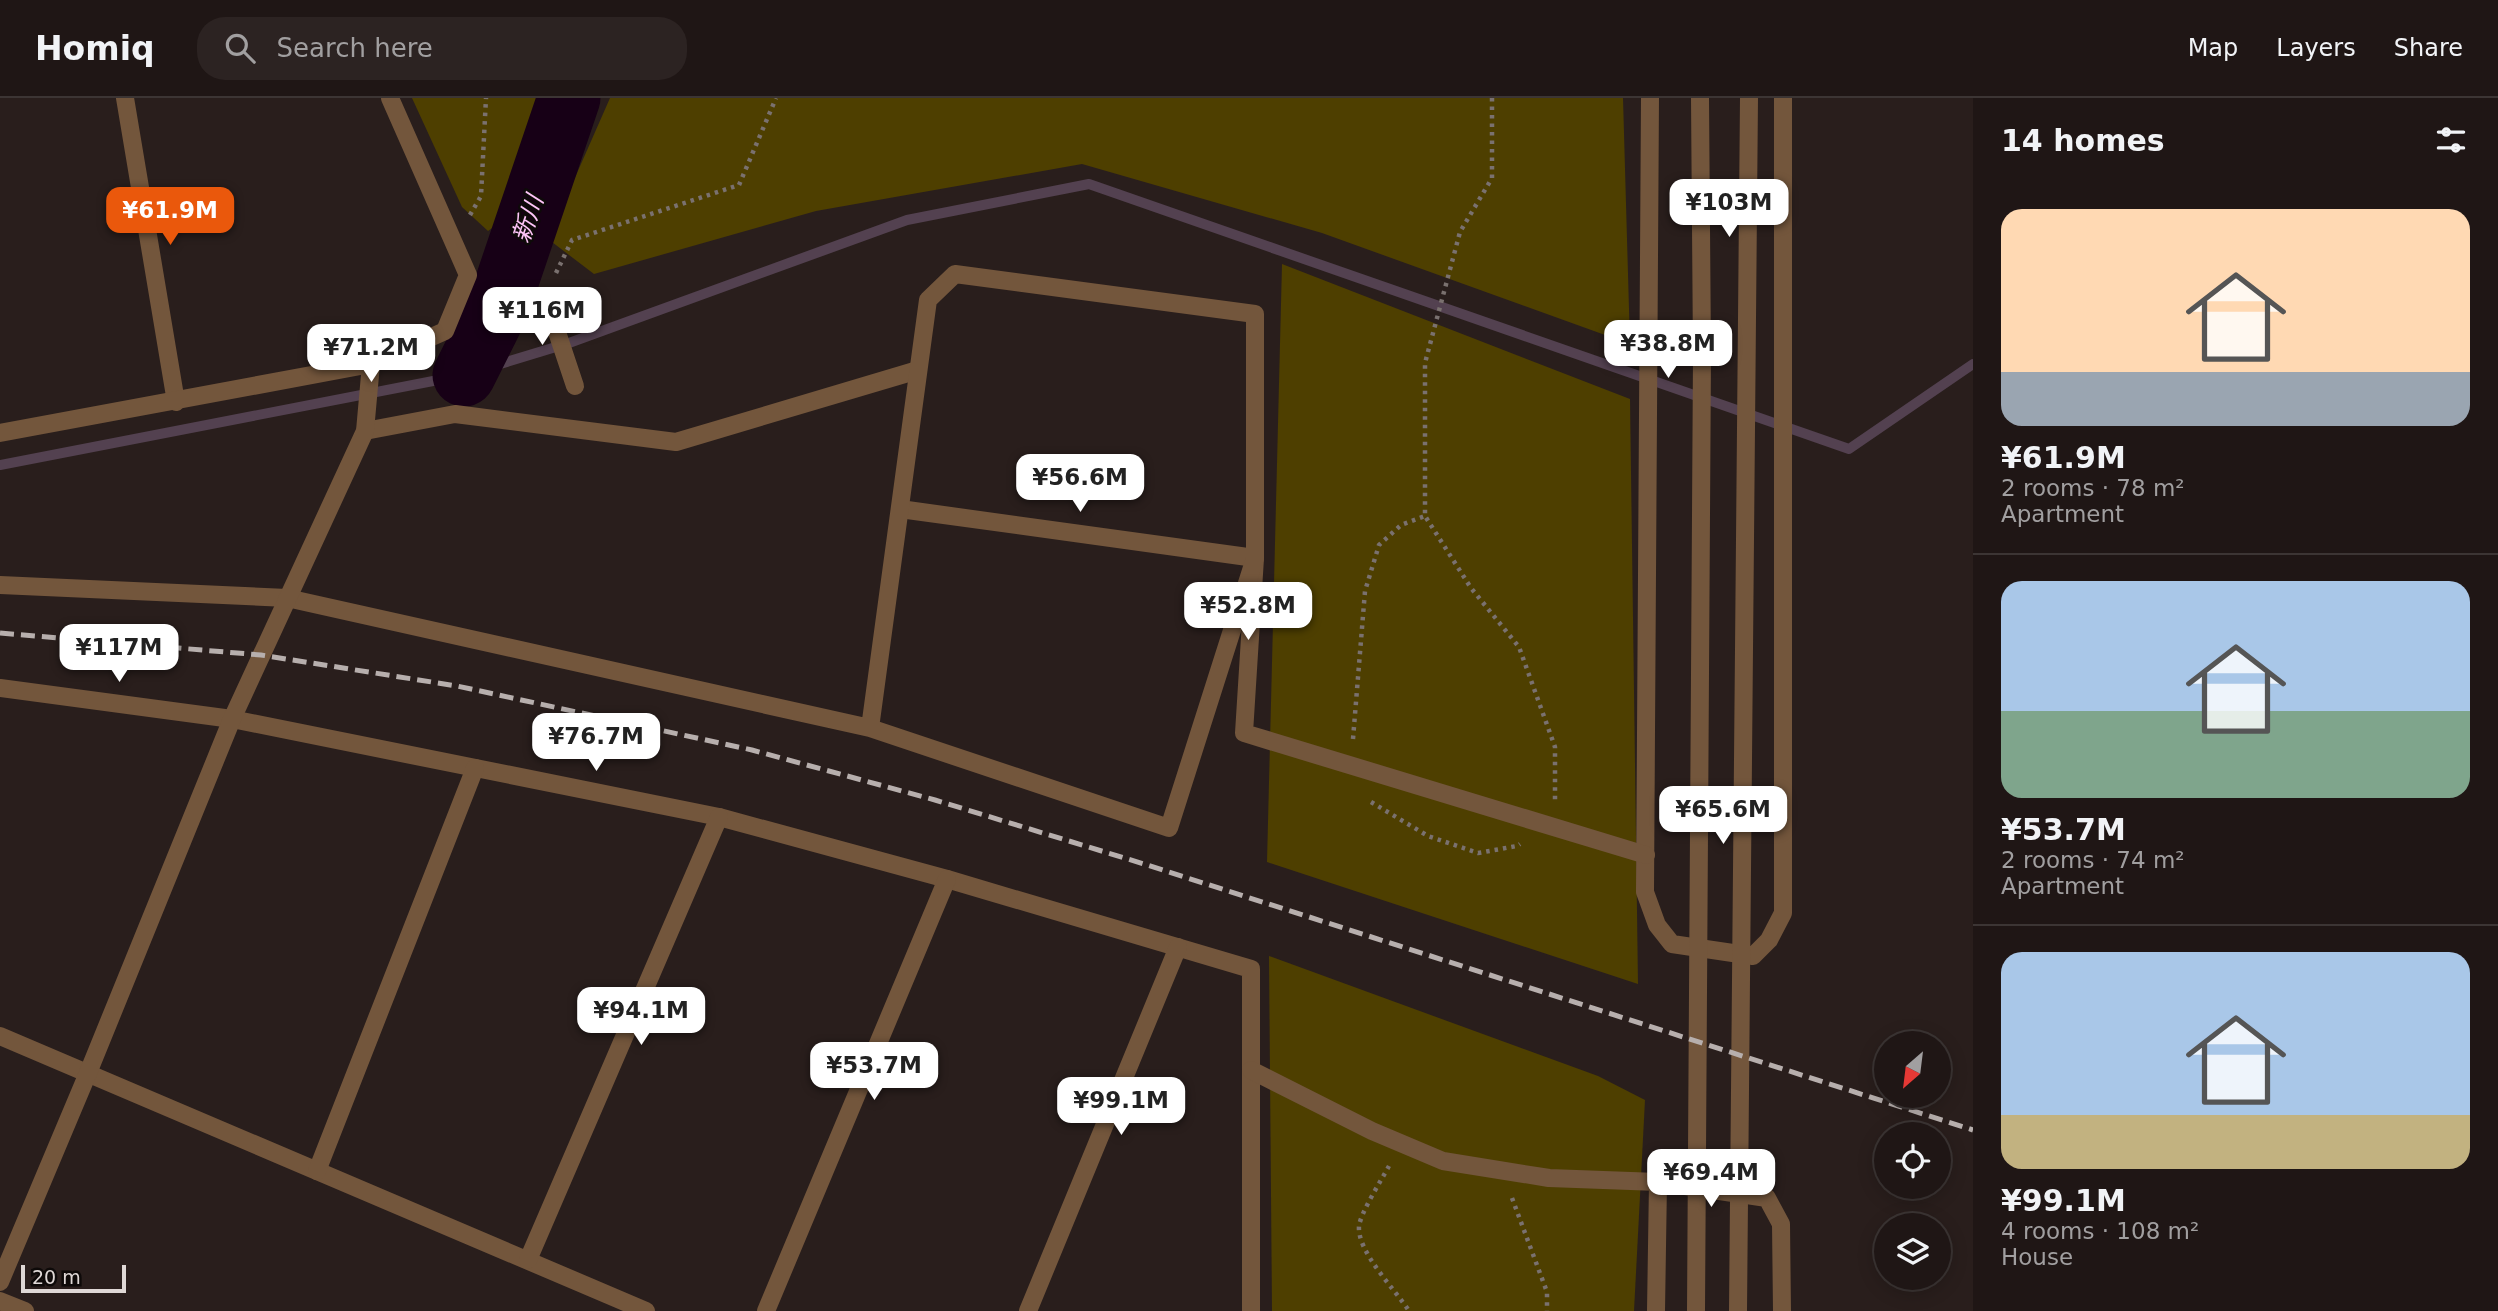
<!DOCTYPE html>
<html lang="en">
<head>
<meta charset="utf-8">
<style>
  :root { --surface:#1f1615; --page:#2c2322; --text:#f1f3f6; --muted:#a19fa0; --line:#3c3534; --accent:#ea580c }
  body { margin:0; font-family:"DejaVu Sans","Noto Sans JP",sans-serif; background:var(--page); color:var(--text); height:100vh; display:flex; flex-direction:column; font-size:26px; white-space:nowrap }
  * { box-sizing:border-box; margin:0 }
  p { font-size:23px; color:var(--muted) }
  .icon { flex:none; width:38px; height:38px; fill:none; stroke:currentColor; stroke-width:2; stroke-linecap:round; stroke-linejoin:round }
  .map { position:relative; flex:1; overflow:hidden }
  .details { display:flex; flex-direction:column; background:var(--surface); width:525px }
  .details>* { flex:none }
  .needle { width:46px; rotate:208deg }
  .tools { position:absolute; left:1874px; top:933px; display:grid; gap:14px }
  .tools a { display:grid; place-items:center; width:77px; height:77px; border-radius:50%; background:var(--surface); box-shadow:0 4px 18px #0003,0 0 0 2px var(--line); font-size:35px }
  .scale { position:absolute; left:21px; bottom:18px; width:105px; box-sizing:border-box; padding-left:7px; border:4px solid #dfd8d6; border-top:0; font-size:19px; line-height:24px; white-space:nowrap; color:#dfd8d6; -webkit-text-stroke:5px #0e0a09; paint-order:stroke }
  .price { position:absolute; translate:-50% -60px; padding:0 16px; border-radius:14px; background:#fff; color:#222; font-size:23px; line-height:46px; filter:drop-shadow(0 2px 4px #0008) }
  .price::after { content:''; position:absolute; left:50%; top:42px; width:21px; height:16px; margin-left:-10px; background:inherit; clip-path:polygon(0 0,100% 0,50% 100%) }
  .price.selected { background:var(--accent); color:#fff }
  ul { padding:0; list-style:none }
  li { display:grid; align-content:center; gap:14px; height:371px; padding:0 28px }
  li+li { border-top:2px solid var(--line) }
  li span { display:grid; place-items:center; height:217px; border-radius:21px; color:#555 }
  li>.icon { margin-inline-start:auto }
  span .icon { width:126px; height:126px; fill:#fffc; stroke-width:1 }
  li b { font-size:30px }
  h2 { display:flex; justify-content:space-between; align-items:center; height:84px; padding:0 28px; font-size:30px }
  header { display:flex; align-items:center; gap:42px; box-sizing:border-box; height:98px; padding:0 35px; background:var(--surface); border-bottom:2px solid var(--line) }
  header strong { font-size:33px }
  nav { display:flex; gap:38px; margin-inline-start:auto; font-size:24px }
  .search { width:490px; height:63px; background:var(--page); display:flex; align-items:center; gap:18px; box-sizing:border-box; padding:0 24px; border-radius:28px; color:var(--muted); font-size:26px }
  main { display:flex; flex:1; min-height:0 }
  .map>svg:first-child { display:block }
</style>
</head>
<body>
<header>
<strong>Homiq</strong>
<div class="search"><svg class="icon" aria-label="search" viewBox="0 0 24 24"><circle cx="10" cy="10" r="6"/><path d="M15 15l6 6"/></svg>Search here</div>
<nav><a>Map</a><a>Layers</a><a>Share</a></nav>
</header>
<main>
<div class="map">
<svg width="1973" height="1213" viewBox="0 0 1973 1213">
  <rect width="100%" height="100%" fill="#291e1c"/>
  <g fill="#4e3f00">
    <polygon points="412,0 551,0 509,118 488,133 462,109"/>
    <polygon points="610,0 1623,0 1630,246 1322,135 1082,66 816,113 594,176 548,141"/>
    <polygon points="1282,166 1630,301 1638,886 1267,764"/>
    <polygon points="1269,858 1598,978 1645,1002 1634,1213 1272,1213"/>
  </g>
  <g fill="none" stroke-linecap="round" stroke-linejoin="round">
    <polyline stroke="#534150" stroke-width="10" points="0,367 464,277 569,245 907,122 1089,86 1849,351 1973,266"/>
    <polyline stroke="#170016" stroke-width="63" points="464,277 499,207 569,0"/>
    <g stroke="#7a716f" stroke-width="4.5" stroke-dasharray="3.5 5" stroke-linecap="butt">
      <polyline points="1492,0 1492,80 1460,134 1425,265 1425,418 1471,490 1519,549 1555,649 1555,702"/>
      <polyline points="470,117 481,98 486,0"/>
      <polyline points="556,175 572,142 739,87 776,0"/>
      <polyline points="1353,641 1365,493 1379,447 1401,427 1425,418"/>
      <polyline points="1371,704 1428,738 1478,755 1517,748 1520,746"/>
      <path d="M1389,1068C1382,1081 1361,1114 1359,1128C1357,1154 1395,1191 1409,1213"/>
      <polyline points="1512,1100 1547,1194 1547,1213"/>
    </g>
    <g stroke="#73563c" stroke-width="18">
      <polyline points="125,0 176,304"/>
      <polyline points="1650,0 1645,794 1657,827 1672,846 1753,858 1769,842 1783,815 1783,0"/>
      <polyline points="545,198 575,288"/>
      <polyline points="365,333 455,316 676,344 918,272"/>
      <polyline points="0,335 371,266 445,233 468,177 390,0"/>
      <polyline points="900,411 1255,460 1244,635 1646,757"/>
      <polyline points="0,487 287,500 870,630 1169,730 1255,460 1255,216 955,176 928,202 870,630"/>
      <polyline points="0,590 232,621 719,719 947,781 1251,871 1251,1213"/>
      <polyline points="0,938 646,1213"/>
      <polyline points="1251,972 1372,1033 1443,1063 1549,1080 1658,1084"/>
      <polyline points="317,1073 475,670"/>
      <polyline points="528,1162 719,719"/>
      <polyline points="0,1184 88,975 232,621 365,333 371,266"/>
      <polyline points="0,1203 25,1213"/>
      <polyline points="766,1213 947,781"/>
      <polyline points="1028,1213 1178,849"/>
      <polyline points="1656,1213 1658,1084 1767,1100 1781,1126 1782,1213"/>
      <polyline points="1696,1213 1702,257 1700,0"/>
      <polyline points="1738,1213 1749,0"/>
    </g>
    <polyline stroke="#b7afad" stroke-width="5" stroke-dasharray="14 7" stroke-linecap="butt" points="0,535 261,557 457,588 752,652 935,702 1144,766 1973,1032"/>
  </g>
  <g text-anchor="middle" dominant-baseline="central" stroke-width="5" stroke-linejoin="round" paint-order="stroke">
    <g font-size="24" font-style="italic" fill="#fec5f8" stroke="#0e0a09">
      <text transform="translate(528 121) rotate(-71)">新川</text>
    </g>
  </g>
</svg>
<div class="tools">
<a><svg class="needle" viewBox="-14 -14 28 28"><path d="M0-13l5 13h-10z" fill="#e53935"/><path d="M0 13l5-13h-10z" fill="#a19fa0"/></svg></a>
<a><svg class="icon" aria-label="locate" viewBox="0 0 24 24"><circle cx="12" cy="12" r="6"/><path d="M12 2v4M12 18v4M2 12h4M18 12h4"/></svg></a>
<a><svg class="icon" aria-label="layers" viewBox="0 0 24 24"><path d="M12 4l9 5-9 5-9-5zM3 14l9 5 9-5"/></svg></a>
</div>
<div class="scale">20 m</div>
<b class="price" style="left:1729px;top:141px">¥103M</b>
<b class="price selected" style="left:170px;top:149px">¥61.9M</b>
<b class="price" style="left:542px;top:249px">¥116M</b>
<b class="price" style="left:1668px;top:282px">¥38.8M</b>
<b class="price" style="left:371px;top:286px">¥71.2M</b>
<b class="price" style="left:1080px;top:416px">¥56.6M</b>
<b class="price" style="left:1248px;top:544px">¥52.8M</b>
<b class="price" style="left:119px;top:586px">¥117M</b>
<b class="price" style="left:596px;top:675px">¥76.7M</b>
<b class="price" style="left:1723px;top:748px">¥65.6M</b>
<b class="price" style="left:641px;top:949px">¥94.1M</b>
<b class="price" style="left:874px;top:1004px">¥53.7M</b>
<b class="price" style="left:1121px;top:1039px">¥99.1M</b>
<b class="price" style="left:1711px;top:1111px">¥69.4M</b>
</div>
<section class="details">
<h2>14 homes<svg class="icon" aria-label="filters" viewBox="0 0 24 24"><path d="M4 7h16M4 17h16"/><circle cx="9" cy="7" r="2"/><circle cx="15" cy="17" r="2"/></svg></h2>
<ul>
<li><span style="background:linear-gradient(#ffd9b3 75%,#9aa5b1 0)"><svg class="icon" aria-label="home" viewBox="0 0 24 24"><path d="M3 11l9-7 9 7M6 9v11h12V9"/></svg></span><div><b>¥61.9M</b><p>2 rooms · 78 m²</p><p>Apartment</p></div></li>
<li><span style="background:linear-gradient(#a9c7e8 60%,#7fa58c 0)"><svg class="icon" aria-label="home" viewBox="0 0 24 24"><path d="M3 11l9-7 9 7M6 9v11h12V9"/></svg></span><div><b>¥53.7M</b><p>2 rooms · 74 m²</p><p>Apartment</p></div></li>
<li><span style="background:linear-gradient(#a9c7e8 75%,#c2b280 0)"><svg class="icon" aria-label="home" viewBox="0 0 24 24"><path d="M3 11l9-7 9 7M6 9v11h12V9"/></svg></span><div><b>¥99.1M</b><p>4 rooms · 108 m²</p><p>House</p></div></li>
</ul>
</section>
</main>
</body>
</html>
